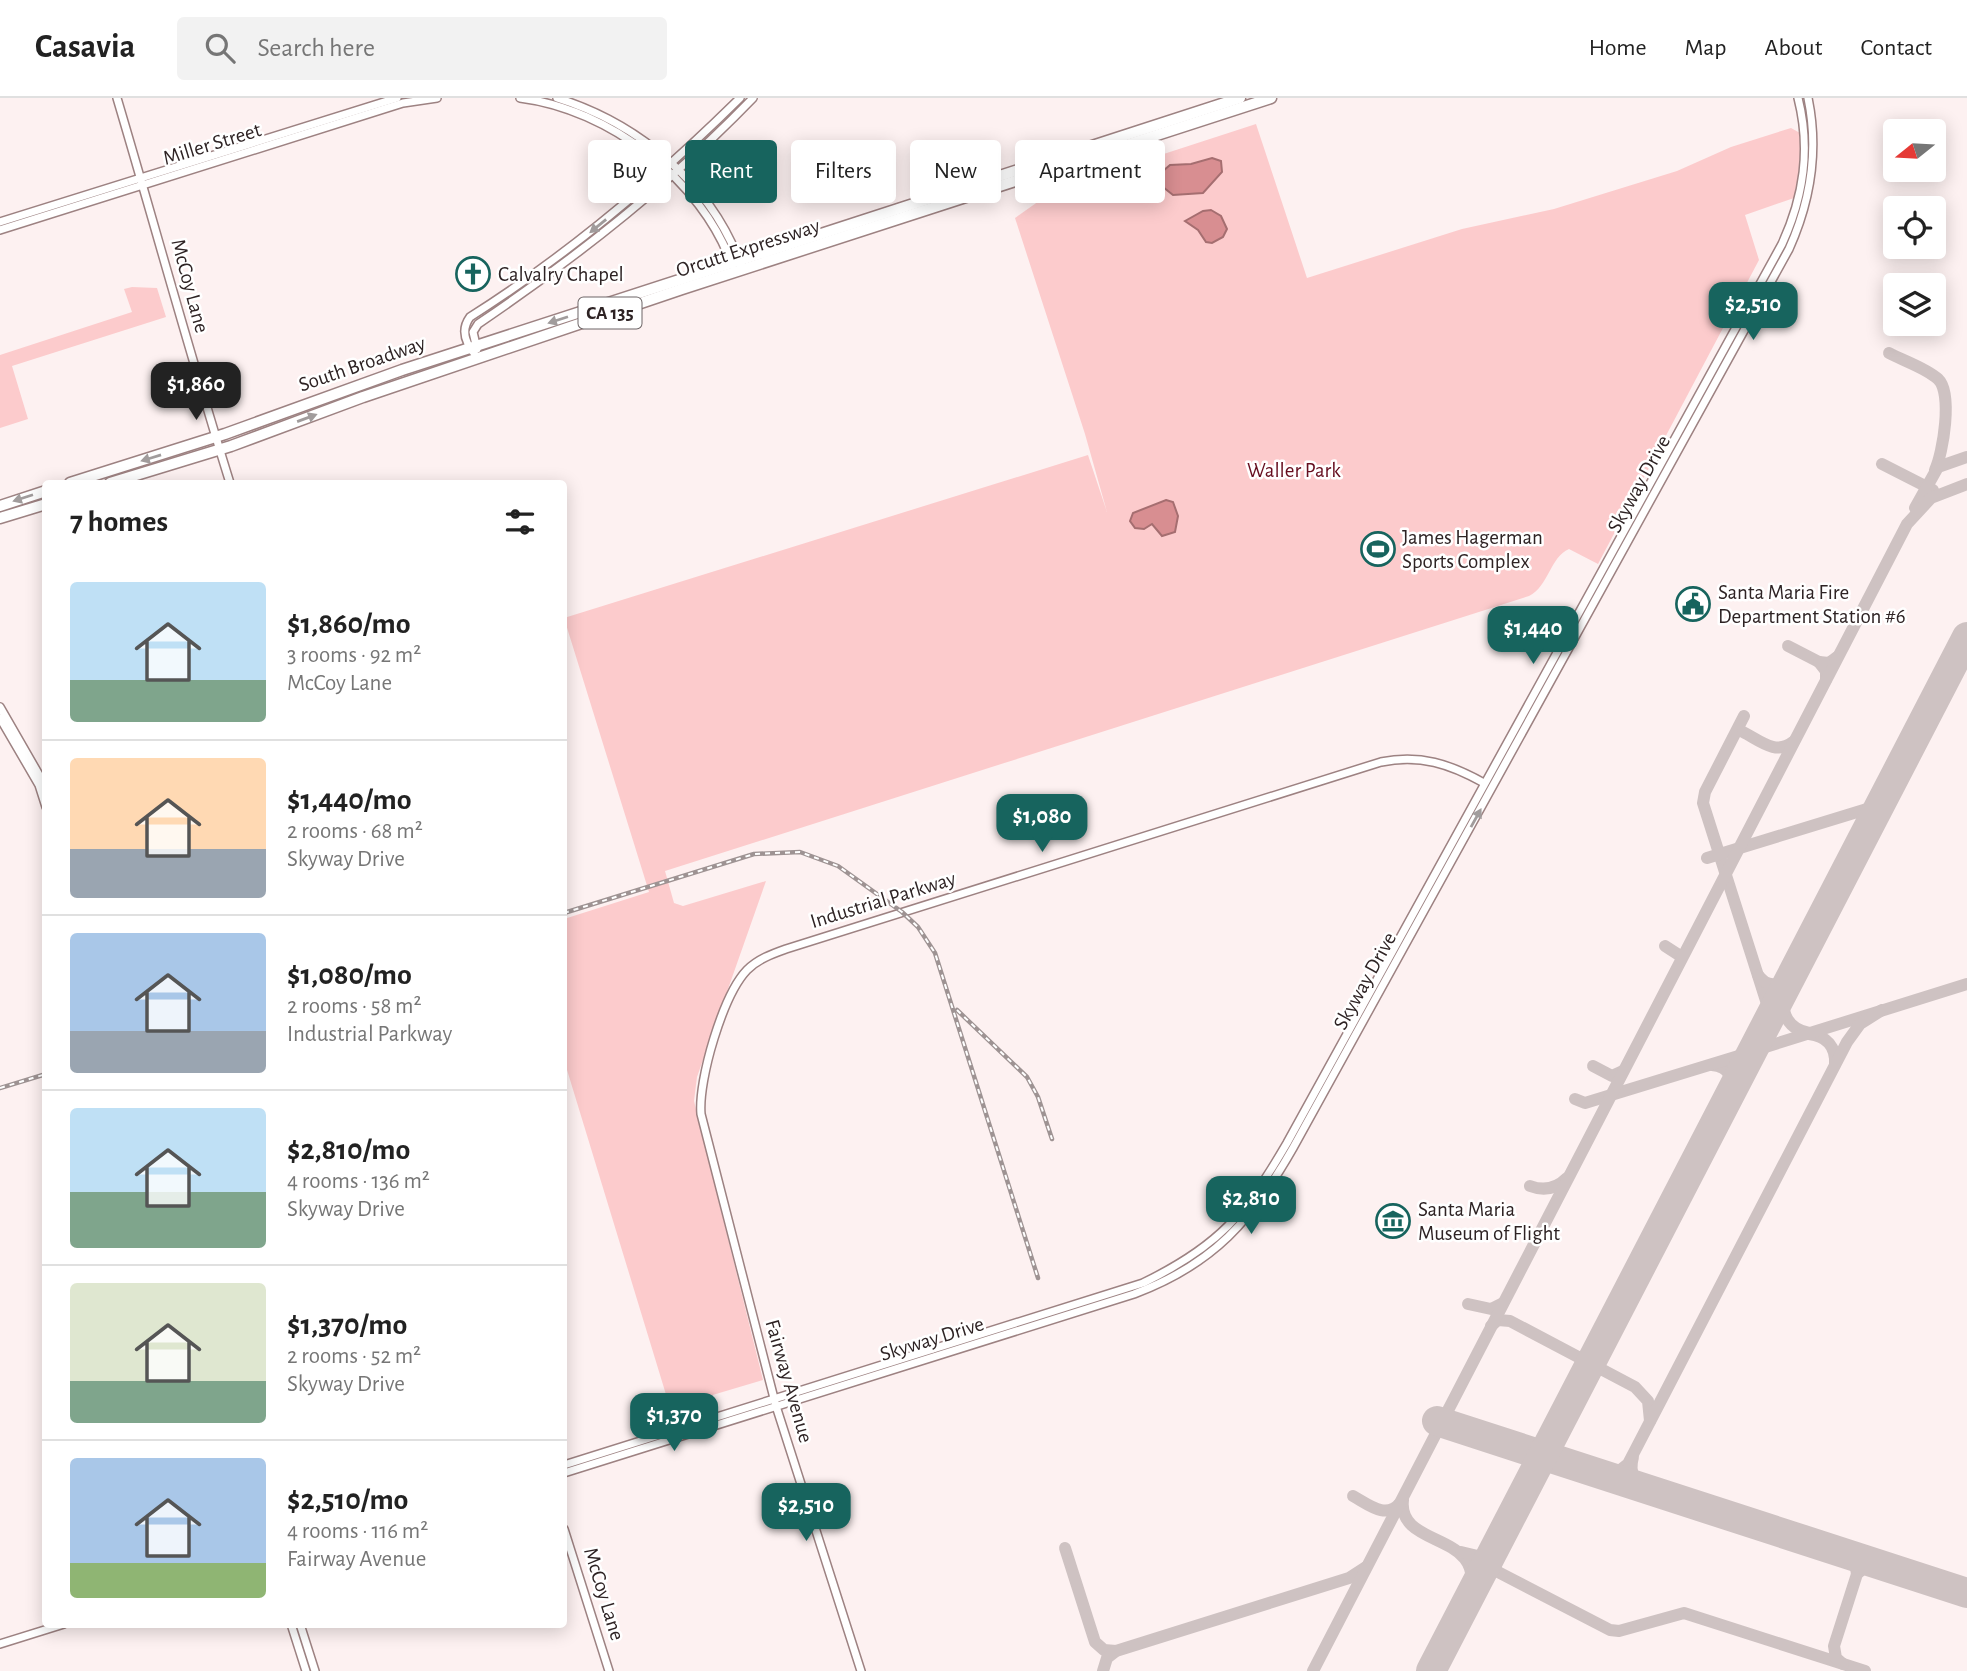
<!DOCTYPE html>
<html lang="en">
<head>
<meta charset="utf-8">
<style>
  :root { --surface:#fff; --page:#f2f2f2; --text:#222; --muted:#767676; --line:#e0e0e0; --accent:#17645e }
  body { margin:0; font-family:"Alegreya Sans",sans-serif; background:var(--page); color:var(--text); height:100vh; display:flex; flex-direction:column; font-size:26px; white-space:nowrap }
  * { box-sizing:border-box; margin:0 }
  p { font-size:23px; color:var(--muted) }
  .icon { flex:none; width:38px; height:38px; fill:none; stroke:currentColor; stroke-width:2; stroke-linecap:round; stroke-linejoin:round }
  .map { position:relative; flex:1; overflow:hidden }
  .sheet { position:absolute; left:42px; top:382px; width:525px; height:1148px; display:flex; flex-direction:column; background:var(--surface); border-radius:7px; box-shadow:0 4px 18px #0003 }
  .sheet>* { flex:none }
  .guide { position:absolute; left:588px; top:42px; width:665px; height:63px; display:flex; gap:14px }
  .needle { width:46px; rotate:252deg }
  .controls { position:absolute; left:1883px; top:21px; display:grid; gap:14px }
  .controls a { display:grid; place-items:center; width:63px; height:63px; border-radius:7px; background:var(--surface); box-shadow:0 4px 18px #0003; font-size:35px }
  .price { position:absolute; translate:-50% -60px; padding:0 16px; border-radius:14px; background:var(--accent); color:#fff; font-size:23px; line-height:46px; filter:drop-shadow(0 2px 4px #0008) }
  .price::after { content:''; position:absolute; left:50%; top:42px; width:21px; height:16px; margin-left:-10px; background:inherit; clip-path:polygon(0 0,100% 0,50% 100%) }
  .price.selected { background:#222; color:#fff }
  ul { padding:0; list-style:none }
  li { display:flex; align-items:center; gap:21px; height:175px; padding:0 28px }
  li+li { border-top:2px solid var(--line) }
  li span { display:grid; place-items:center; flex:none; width:196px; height:140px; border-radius:7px; color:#555 }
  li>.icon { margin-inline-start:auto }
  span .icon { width:84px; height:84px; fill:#fffc; stroke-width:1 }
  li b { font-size:30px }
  h2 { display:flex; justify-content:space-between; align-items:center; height:84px; padding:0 28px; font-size:30px }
  .pill { padding:0 24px; border-radius:7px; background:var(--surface); box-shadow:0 4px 18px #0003; font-size:24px; line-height:63px }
  .pill.selected { background:var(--accent); color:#fff }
  header { display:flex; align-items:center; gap:42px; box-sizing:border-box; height:98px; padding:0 35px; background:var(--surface); border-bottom:2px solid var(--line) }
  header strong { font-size:33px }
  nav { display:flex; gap:38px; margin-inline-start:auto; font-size:24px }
  .search { width:490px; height:63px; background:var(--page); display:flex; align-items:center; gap:18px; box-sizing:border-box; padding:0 24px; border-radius:7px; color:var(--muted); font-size:26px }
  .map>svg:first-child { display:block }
</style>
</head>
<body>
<header>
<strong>Casavia</strong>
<div class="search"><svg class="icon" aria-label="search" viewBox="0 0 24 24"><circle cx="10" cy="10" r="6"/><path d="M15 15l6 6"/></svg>Search here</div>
<nav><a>Home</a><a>Map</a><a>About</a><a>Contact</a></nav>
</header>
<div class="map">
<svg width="1967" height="1573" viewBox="0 0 1967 1573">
  <rect width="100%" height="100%" fill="#fdf1f1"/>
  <g fill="#fccbcc">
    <path d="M1256,26L1307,180L1462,131L1554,111L1677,73L1731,49L1791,30L1800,35V69L1794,100L1745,117L1759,162L1598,466L1569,451C1550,459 1549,488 1529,498L665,773L674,805L683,808L766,783L697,979L694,1003L763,1282L689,1304L694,1321L675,1326L564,962V821L649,794L564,520L1088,357L1107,414L1085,336L1015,120L1056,91Z"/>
    <polygon points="132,189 157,190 166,219 12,268 28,321 0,330 0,257 132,214 124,191"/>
  </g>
  <g fill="#d88e91" stroke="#a56e70" stroke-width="2">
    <polygon points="1212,60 1221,63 1222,74 1203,95 1173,97 1163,89 1163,73 1170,67 1191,66"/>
    <polygon points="1211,112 1221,118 1227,131 1223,139 1212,145 1206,144 1198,132 1185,123 1203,113"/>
    <polygon points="1166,402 1173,404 1178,418 1175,434 1162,438 1152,426 1144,431 1135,430 1130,423 1133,415"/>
  </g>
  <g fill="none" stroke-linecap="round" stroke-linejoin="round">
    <g stroke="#cec2c2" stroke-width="12">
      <path d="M1889,255C1904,263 1926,270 1938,281C1953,295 1943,355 1935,372"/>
      <polyline points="1882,366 1933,392"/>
      <polyline points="1915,410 1938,369 1967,359"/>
      <polyline points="1788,548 1819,564"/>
      <polyline points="1826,582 1826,573 1819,564 1829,565 1837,559"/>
      <polyline points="1744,618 1705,694 1703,705 1768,909 1765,928"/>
      <path d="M1743,634C1759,642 1776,658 1793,644"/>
      <polyline points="1707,760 1880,707"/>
      <polyline points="1665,848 1682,859"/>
      <path d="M1758,877C1771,895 1786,884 1796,869"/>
      <path d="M1786,887C1779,909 1784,930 1809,935"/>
      <path d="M1809,936C1827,938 1836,949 1835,966"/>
      <path d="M1712,967C1732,969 1734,983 1728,999"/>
      <polyline points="1593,968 1612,978 1623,973"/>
      <polyline points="1744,969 1759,951 1967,886"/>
      <polyline points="1575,1001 1585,1005 1745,956 1753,949"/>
      <path d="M1530,1088C1543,1093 1556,1091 1567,1080"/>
      <polyline points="1468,1206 1491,1211 1503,1205"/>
      <polyline points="1491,1228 1498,1222 1510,1223 1635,1289 1648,1303 1650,1323"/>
      <path d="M1633,1359C1628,1376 1636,1386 1652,1393"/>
      <polyline points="1598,1375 1614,1377 1628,1366 1847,944 1860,926 1882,912"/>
      <path d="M1353,1398C1368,1406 1386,1422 1400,1405"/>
      <path d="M1403,1402C1397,1452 1489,1432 1469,1499"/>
      <polyline points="1065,1450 1095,1544 1104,1552 1116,1553"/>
      <polyline points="1495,1450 1491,1464 1498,1474 1610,1532 1619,1533 1684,1515 1865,1573"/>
      <polyline points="1461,1454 1482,1459 1490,1454 1500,1440"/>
      <polyline points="1846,1456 1855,1464 1857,1476"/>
      <polyline points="1843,1566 1836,1560 1834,1548 1857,1476 1866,1468 1878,1467"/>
      <polyline points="1103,1573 1107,1560 1116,1553 1349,1480 1366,1469"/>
      <polyline points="1313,1573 1907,426 1931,400 1967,386"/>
    </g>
    <g stroke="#cec2c2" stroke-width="30">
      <polyline points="1437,1323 1967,1495"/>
      <polyline points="1431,1573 1967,539"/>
    </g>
    <g stroke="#9d8282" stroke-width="10">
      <g id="secondary">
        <path d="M117,0C155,128 190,257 230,385"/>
        <path d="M520,0C609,11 702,82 732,167"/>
        <path d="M557,0C637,25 710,84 740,165"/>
        <polyline points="0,124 397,0"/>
        <polyline points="0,132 403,5 437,0"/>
        <path d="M477,251L473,234L478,226C577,159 670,86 753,0"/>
        <path d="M478,260C467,248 459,234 470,219C568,157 657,82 740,0"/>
        <polyline points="0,609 46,689"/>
        <polyline points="0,620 39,687 46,709"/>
        <path d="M564,1367L1143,1185C1219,1148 1245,1117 1287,1045L1782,146C1804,98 1811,51 1798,0"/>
        <path d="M564,1375L1134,1196C1214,1166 1252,1122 1293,1050L1789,151C1811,102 1819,53 1808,0"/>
        <polyline points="564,1431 609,1573"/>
        <polyline points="291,1526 306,1573"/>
        <polyline points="300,1526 315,1573"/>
        <polyline points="0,1546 64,1526"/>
        <path d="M861,1573L776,1308L701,1016C698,982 723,897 747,872C758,861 772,856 786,851L1381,664C1420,656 1450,666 1484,685"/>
      </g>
    </g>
    <g stroke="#9d8282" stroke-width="13">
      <g id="highway">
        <polyline points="70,385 225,336 402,272 1240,0"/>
        <polyline points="110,385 231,348 363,299 682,191 1271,0"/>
        <polyline points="0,408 46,393"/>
        <polyline points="0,420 46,406"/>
      </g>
    </g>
    <use href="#secondary" stroke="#fff" stroke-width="7"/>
    <use href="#highway" stroke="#fff" stroke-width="10"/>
    <g stroke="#9e9393" stroke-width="4.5">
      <g id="rail">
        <polyline points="564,815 754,756 800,754 838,768 902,814 918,829 935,855 1038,1180"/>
        <polyline points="957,912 1027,979 1038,999 1052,1041"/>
        <polyline points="0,990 46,976"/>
      </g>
    </g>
    <use href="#rail" stroke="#fff" stroke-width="2" stroke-dasharray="5" stroke-linecap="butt"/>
  </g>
  <defs><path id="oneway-solid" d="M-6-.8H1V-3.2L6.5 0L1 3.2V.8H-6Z" transform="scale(1.75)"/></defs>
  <g fill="#a19c9c">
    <use href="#oneway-solid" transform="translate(598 128) rotate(141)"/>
    <use href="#oneway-solid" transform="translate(558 222) rotate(162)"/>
    <use href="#oneway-solid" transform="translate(307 320) rotate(-20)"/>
    <use href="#oneway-solid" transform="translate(151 360) rotate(163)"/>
    <use href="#oneway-solid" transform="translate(23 400) rotate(162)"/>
    <use href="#oneway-solid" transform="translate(1476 720) rotate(-61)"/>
  </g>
  <defs>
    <g id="church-ring" transform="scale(1.75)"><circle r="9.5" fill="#fff" stroke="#17645e" stroke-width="1.5"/><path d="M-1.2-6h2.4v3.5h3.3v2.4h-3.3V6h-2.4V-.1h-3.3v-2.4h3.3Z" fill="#17645e"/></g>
    <g id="stadium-ring" transform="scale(1.75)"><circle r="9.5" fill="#fff" stroke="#17645e" stroke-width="1.5"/><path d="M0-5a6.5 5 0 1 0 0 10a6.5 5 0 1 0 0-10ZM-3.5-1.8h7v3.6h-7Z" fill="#17645e"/></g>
    <g id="civic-ring" transform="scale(1.75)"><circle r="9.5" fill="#fff" stroke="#17645e" stroke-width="1.5"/><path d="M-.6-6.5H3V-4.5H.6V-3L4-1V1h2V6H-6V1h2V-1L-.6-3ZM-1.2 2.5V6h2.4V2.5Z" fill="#17645e"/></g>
    <g id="museum-ring" transform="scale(1.75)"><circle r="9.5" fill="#fff" stroke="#17645e" stroke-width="1.5"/><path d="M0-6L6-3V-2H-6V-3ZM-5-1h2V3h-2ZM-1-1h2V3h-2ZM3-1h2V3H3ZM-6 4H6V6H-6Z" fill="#17645e"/></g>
  </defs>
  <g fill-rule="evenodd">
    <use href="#church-ring" x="473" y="176"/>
    <use href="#stadium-ring" x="1378" y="451"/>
    <use href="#civic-ring" x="1693" y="506"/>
    <use href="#museum-ring" x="1393" y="1123"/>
  </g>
  <g text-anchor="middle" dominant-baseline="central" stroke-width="5" stroke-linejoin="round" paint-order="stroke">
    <rect fill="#fff" stroke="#6d6566" stroke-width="2" x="578.5" y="199.5" width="63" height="31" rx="5"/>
    <g font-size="19" font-weight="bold" fill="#2e2324">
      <text x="610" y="215">CA 135</text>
    </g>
    <g font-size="21" fill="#2e2324" stroke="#fff">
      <text transform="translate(212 46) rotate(-17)">Miller Street</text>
      <text transform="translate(748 150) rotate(-18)">Orcutt Expressway</text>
      <text transform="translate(190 188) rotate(75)">McCoy Lane</text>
      <text transform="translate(362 266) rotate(-19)">South Broadway</text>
      <text transform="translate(1639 386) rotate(-61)">Skyway Drive</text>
      <text transform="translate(883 802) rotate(-17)">Industrial Parkway</text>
      <text transform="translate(1365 883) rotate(-61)">Skyway Drive</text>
      <text transform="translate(932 1241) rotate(-17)">Skyway Drive</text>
      <text transform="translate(789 1283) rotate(74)">Fairway Avenue</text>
      <text transform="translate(604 1496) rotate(73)">McCoy Lane</text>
    </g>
    <g font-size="21" fill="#2e2324" stroke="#fff" text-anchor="start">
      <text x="498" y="176">Calvalry Chapel</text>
      <text x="1402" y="439">James Hagerman<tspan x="1402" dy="24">Sports Complex</tspan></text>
      <text x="1718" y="494">Santa Maria Fire<tspan x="1718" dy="24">Department Station #6</tspan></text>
      <text x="1418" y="1111">Santa Maria<tspan x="1418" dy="24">Museum of Flight</tspan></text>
    </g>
    <g font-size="21" fill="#660e1f" stroke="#fff">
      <text x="1294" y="372">Waller Park</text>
    </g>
  </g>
</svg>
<div class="controls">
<a><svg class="needle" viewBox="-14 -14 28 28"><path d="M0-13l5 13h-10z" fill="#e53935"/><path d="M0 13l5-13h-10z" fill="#767676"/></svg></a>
<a><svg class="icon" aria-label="locate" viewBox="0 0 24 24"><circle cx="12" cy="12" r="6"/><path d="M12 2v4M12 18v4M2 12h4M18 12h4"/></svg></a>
<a><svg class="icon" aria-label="layers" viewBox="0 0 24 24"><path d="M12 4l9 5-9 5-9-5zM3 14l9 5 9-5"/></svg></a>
</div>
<b class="price" style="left:1753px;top:244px">$2,510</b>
<b class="price selected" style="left:196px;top:324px">$1,860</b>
<b class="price" style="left:1533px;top:568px">$1,440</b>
<b class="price" style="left:1042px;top:756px">$1,080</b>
<b class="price" style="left:1251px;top:1138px">$2,810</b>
<b class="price" style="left:674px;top:1355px">$1,370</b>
<b class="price" style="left:806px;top:1445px">$2,510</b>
<div class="guide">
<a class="pill">Buy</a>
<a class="pill selected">Rent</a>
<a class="pill">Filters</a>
<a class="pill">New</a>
<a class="pill">Apartment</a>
</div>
<section class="sheet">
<h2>7 homes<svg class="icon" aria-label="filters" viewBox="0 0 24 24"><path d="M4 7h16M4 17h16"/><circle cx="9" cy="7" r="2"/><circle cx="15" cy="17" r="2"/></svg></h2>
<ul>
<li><span style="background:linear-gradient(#bfe0f5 70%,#7fa58c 0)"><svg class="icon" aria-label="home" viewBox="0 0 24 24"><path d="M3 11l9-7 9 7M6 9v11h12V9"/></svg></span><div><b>$1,860/mo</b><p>3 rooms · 92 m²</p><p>McCoy Lane</p></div></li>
<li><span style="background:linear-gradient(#ffd9b3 65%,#9aa5b1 0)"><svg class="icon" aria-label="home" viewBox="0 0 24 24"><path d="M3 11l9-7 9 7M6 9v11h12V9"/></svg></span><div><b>$1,440/mo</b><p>2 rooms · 68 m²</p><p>Skyway Drive</p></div></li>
<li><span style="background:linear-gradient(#a9c7e8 70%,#9aa5b1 0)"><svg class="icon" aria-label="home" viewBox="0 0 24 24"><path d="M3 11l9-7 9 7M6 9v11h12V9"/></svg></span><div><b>$1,080/mo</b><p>2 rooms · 58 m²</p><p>Industrial Parkway</p></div></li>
<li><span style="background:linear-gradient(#bfe0f5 60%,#7fa58c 0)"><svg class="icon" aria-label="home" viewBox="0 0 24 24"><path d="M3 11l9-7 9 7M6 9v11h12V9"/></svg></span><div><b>$2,810/mo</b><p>4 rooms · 136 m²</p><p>Skyway Drive</p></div></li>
<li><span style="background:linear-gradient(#dfe7d0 70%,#7fa58c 0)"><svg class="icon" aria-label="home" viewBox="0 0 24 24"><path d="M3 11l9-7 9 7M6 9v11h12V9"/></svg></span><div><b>$1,370/mo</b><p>2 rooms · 52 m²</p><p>Skyway Drive</p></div></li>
<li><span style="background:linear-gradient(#a9c7e8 75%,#8fb573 0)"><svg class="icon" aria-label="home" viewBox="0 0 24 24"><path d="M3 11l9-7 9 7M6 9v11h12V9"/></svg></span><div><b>$2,510/mo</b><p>4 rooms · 116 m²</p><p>Fairway Avenue</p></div></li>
</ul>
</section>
</div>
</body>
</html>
